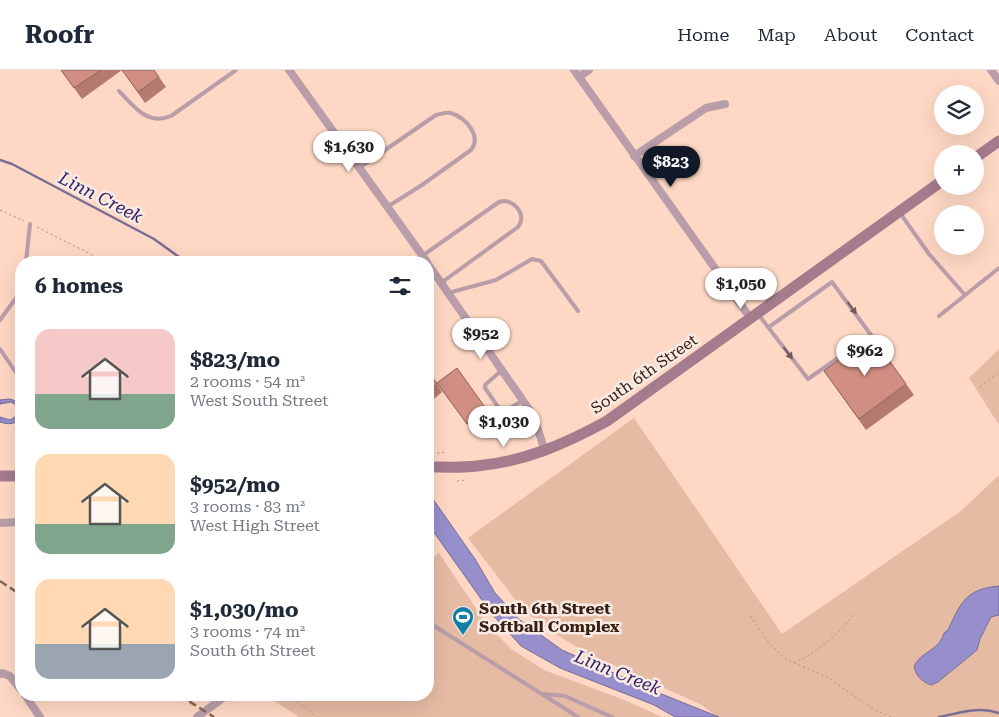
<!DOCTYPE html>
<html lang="en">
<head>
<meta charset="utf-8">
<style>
  :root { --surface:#fff; --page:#f6f6f7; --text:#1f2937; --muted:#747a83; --line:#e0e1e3; --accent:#111827 }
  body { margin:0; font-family:"Roboto Serif",serif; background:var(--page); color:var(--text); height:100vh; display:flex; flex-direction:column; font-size:19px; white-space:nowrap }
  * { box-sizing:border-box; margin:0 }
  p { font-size:16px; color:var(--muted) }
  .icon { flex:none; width:28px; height:28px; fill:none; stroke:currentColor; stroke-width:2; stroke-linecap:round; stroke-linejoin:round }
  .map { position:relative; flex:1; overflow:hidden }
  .drawer { position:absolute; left:15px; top:186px; width:419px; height:445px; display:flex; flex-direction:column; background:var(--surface); border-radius:20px; box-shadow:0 5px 20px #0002 }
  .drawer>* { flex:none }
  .fabs { position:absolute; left:934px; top:15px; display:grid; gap:10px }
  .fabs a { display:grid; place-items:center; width:50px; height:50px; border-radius:50%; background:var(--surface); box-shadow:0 5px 20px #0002; font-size:25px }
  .price { position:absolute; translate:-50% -42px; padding:0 11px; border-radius:18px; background:#fff; color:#222; font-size:16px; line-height:32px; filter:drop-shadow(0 1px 2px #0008) }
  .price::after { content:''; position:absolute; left:50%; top:30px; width:15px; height:11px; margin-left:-8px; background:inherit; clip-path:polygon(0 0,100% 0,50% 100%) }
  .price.active { background:var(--accent); color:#fff }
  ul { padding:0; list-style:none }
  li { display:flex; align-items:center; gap:15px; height:125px; padding:0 20px }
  li span { display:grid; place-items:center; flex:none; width:140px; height:100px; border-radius:15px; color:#555 }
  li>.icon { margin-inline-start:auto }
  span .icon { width:60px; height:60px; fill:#fffc; stroke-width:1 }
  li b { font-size:21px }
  h2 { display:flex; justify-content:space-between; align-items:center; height:60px; padding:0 20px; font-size:21px }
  header { display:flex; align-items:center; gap:30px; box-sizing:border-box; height:70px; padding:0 25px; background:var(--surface); border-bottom:1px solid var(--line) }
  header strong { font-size:24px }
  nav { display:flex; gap:28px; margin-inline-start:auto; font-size:18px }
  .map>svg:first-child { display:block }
</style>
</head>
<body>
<header>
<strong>Roofr</strong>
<nav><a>Home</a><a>Map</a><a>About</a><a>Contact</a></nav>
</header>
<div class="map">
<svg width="999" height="647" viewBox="0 0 999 647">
  <rect width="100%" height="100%" fill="#fed8c4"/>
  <g fill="#e6bba4">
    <polygon points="999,279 999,355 969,308"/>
    <polygon points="634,348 782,564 961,441 999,405 999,647 717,647 702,635 591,585 555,564 524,541 468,468"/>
    <polygon points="439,483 485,552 511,579 544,600 627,631 662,647 299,647 265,625 428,625 428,491"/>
  </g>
  <g fill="#978ecc" stroke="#7a6d94">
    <path d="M9,329C30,332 24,361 0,352V347L10,350L19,344L16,335L11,332L0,334V330Z"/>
    <polygon points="428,422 475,489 495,523 520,550 562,580 659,623 719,647 675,647 654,635 560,598 521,576 491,543 428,454"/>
    <path d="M999,516V545L991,547L980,569L977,580L938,612L931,615C921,611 916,606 914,596C922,581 940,580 944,563L948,560C961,532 966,519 999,516Z"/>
  </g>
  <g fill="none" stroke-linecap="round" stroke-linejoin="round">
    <g stroke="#7a6d94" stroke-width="2.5">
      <polyline points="0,90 12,94 154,169 186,192"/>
      <path d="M939,647C960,643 978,636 999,643"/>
    </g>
    <g stroke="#b89786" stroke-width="1" stroke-dasharray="2.5 2.5" stroke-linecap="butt">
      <polyline points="0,140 24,151"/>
      <polyline points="37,157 106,192"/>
      <polyline points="980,317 999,302"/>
      <polyline points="437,383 447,382"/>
      <polyline points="457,411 466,410"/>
      <polyline points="750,546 768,572 785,589 827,607 871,638 891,647"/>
      <path d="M793,592C814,587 842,560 855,543"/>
      <polyline points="289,625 317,647"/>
    </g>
    <g stroke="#b99da9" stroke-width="4">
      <path d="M119,21C134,36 147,56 171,46L236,0"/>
      <path d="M359,98L436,45C441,44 446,42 451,43C466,48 482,66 471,80L422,115L387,137"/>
      <polyline points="900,143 929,184 965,225"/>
      <path d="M422,186L499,132C513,127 528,145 518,157L441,213"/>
      <polyline points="26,192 30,154"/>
      <polyline points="448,223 496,210 532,189 541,191 578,241"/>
      <polyline points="758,244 808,309 871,265 832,212 769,257"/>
      <polyline points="939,246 999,198"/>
      <polyline points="0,250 16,228 21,217"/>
      <polyline points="0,279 21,310"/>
      <polyline points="502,300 485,315 485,318 501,341 504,342 523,330"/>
      <polyline points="21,372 21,388"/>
      <polyline points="428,552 578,647"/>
      <polyline points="543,624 565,626 612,647"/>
    </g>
    <g stroke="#b99da9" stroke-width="8">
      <polyline points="289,0 427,192"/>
      <polyline points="574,0 751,249"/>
      <polyline points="991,0 999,11"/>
      <polyline points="579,7 589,0"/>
      <polyline points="634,86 706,38 725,34"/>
      <polyline points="428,194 533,345 545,381"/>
      <polyline points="0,453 21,452"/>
      <polyline points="0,604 2,603 10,606 21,620"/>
      <polyline points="25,625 40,647"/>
      <polyline points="197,647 227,625"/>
    </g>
    <g stroke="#a57b8e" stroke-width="11">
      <polyline points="975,88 999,71"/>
      <path d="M428,397C444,397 461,398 477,396C524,392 567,373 607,351L942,111"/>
      <polyline points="0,406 21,406"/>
    </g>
    <g stroke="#856859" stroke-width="2.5" stroke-dasharray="8 4" stroke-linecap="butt">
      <polyline points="0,511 21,525"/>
      <polyline points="179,625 214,647"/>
    </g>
  </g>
  <g fill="#b47a70">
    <polygon points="61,0 154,0 166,17 145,33 122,0 82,29"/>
    <polygon points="871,265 914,325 866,360 824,301"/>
    <polygon points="457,298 494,351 475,364 437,313"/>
    <polygon points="428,300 442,322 428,334"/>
  </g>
  <g fill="#d18e82" stroke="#92635b">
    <polygon points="61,0 101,0 74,18"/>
    <polygon points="122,0 154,0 159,7 138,22"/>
    <polygon points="871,265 906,314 859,349 824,301"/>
    <polygon points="457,298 487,340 467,354 437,313"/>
    <polygon points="428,300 437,314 428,322"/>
  </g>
  <defs><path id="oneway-solid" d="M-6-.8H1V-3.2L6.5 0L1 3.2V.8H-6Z" transform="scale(1.25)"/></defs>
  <g fill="#725856">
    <use href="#oneway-solid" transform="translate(852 238) rotate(54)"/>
    <use href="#oneway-solid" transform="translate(788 283) rotate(53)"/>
  </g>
  <defs>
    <g id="stadium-pin" transform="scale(1.125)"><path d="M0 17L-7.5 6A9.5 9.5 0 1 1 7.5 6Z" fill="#107fa7" stroke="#f8ebe4"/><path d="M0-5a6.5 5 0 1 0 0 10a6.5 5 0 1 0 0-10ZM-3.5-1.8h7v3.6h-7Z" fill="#fff"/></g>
  </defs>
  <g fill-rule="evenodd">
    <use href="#stadium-pin" x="463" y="547"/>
  </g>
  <g text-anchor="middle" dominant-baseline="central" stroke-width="5" stroke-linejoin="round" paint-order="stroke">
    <g font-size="16" fill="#372013" stroke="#f8ebe4">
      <text transform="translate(644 304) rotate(-35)">South 6th Street</text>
    </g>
    <g font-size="16" font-weight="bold" fill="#372013" stroke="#f8ebe4" text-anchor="start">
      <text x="479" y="538">South 6th Street<tspan x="479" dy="18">Softball Complex</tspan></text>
    </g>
    <g font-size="18" font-style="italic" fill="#321d66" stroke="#f8ebe4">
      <text transform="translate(101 127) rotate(27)">Linn Creek</text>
      <text transform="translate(618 602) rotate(22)">Linn Creek</text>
    </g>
  </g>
</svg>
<div class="fabs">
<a><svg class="icon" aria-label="layers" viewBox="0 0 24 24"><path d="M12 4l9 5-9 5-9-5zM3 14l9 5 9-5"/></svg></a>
<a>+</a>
<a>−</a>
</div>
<b class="price" style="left:349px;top:103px">$1,630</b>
<b class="price active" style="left:671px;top:118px">$823</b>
<b class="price" style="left:741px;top:240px">$1,050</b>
<b class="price" style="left:481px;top:290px">$952</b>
<b class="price" style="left:865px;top:307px">$962</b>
<b class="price" style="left:504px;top:378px">$1,030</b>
<section class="drawer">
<h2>6 homes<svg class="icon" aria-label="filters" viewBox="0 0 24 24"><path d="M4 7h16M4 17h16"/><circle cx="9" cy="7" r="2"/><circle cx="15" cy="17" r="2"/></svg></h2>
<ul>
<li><span style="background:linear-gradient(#f6c9c9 65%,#7fa58c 0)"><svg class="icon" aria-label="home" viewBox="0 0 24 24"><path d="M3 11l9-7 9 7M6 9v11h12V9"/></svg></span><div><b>$823/mo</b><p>2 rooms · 54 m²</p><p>West South Street</p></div></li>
<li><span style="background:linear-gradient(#ffd9b3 70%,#7fa58c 0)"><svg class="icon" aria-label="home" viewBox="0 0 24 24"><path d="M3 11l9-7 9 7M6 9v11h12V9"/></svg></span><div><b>$952/mo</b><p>3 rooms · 83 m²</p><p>West High Street</p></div></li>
<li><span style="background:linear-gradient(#ffd9b3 65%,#9aa5b1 0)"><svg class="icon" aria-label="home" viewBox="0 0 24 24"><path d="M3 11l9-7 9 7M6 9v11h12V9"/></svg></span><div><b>$1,030/mo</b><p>3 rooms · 74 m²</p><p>South 6th Street</p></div></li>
</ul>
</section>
</div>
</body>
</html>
